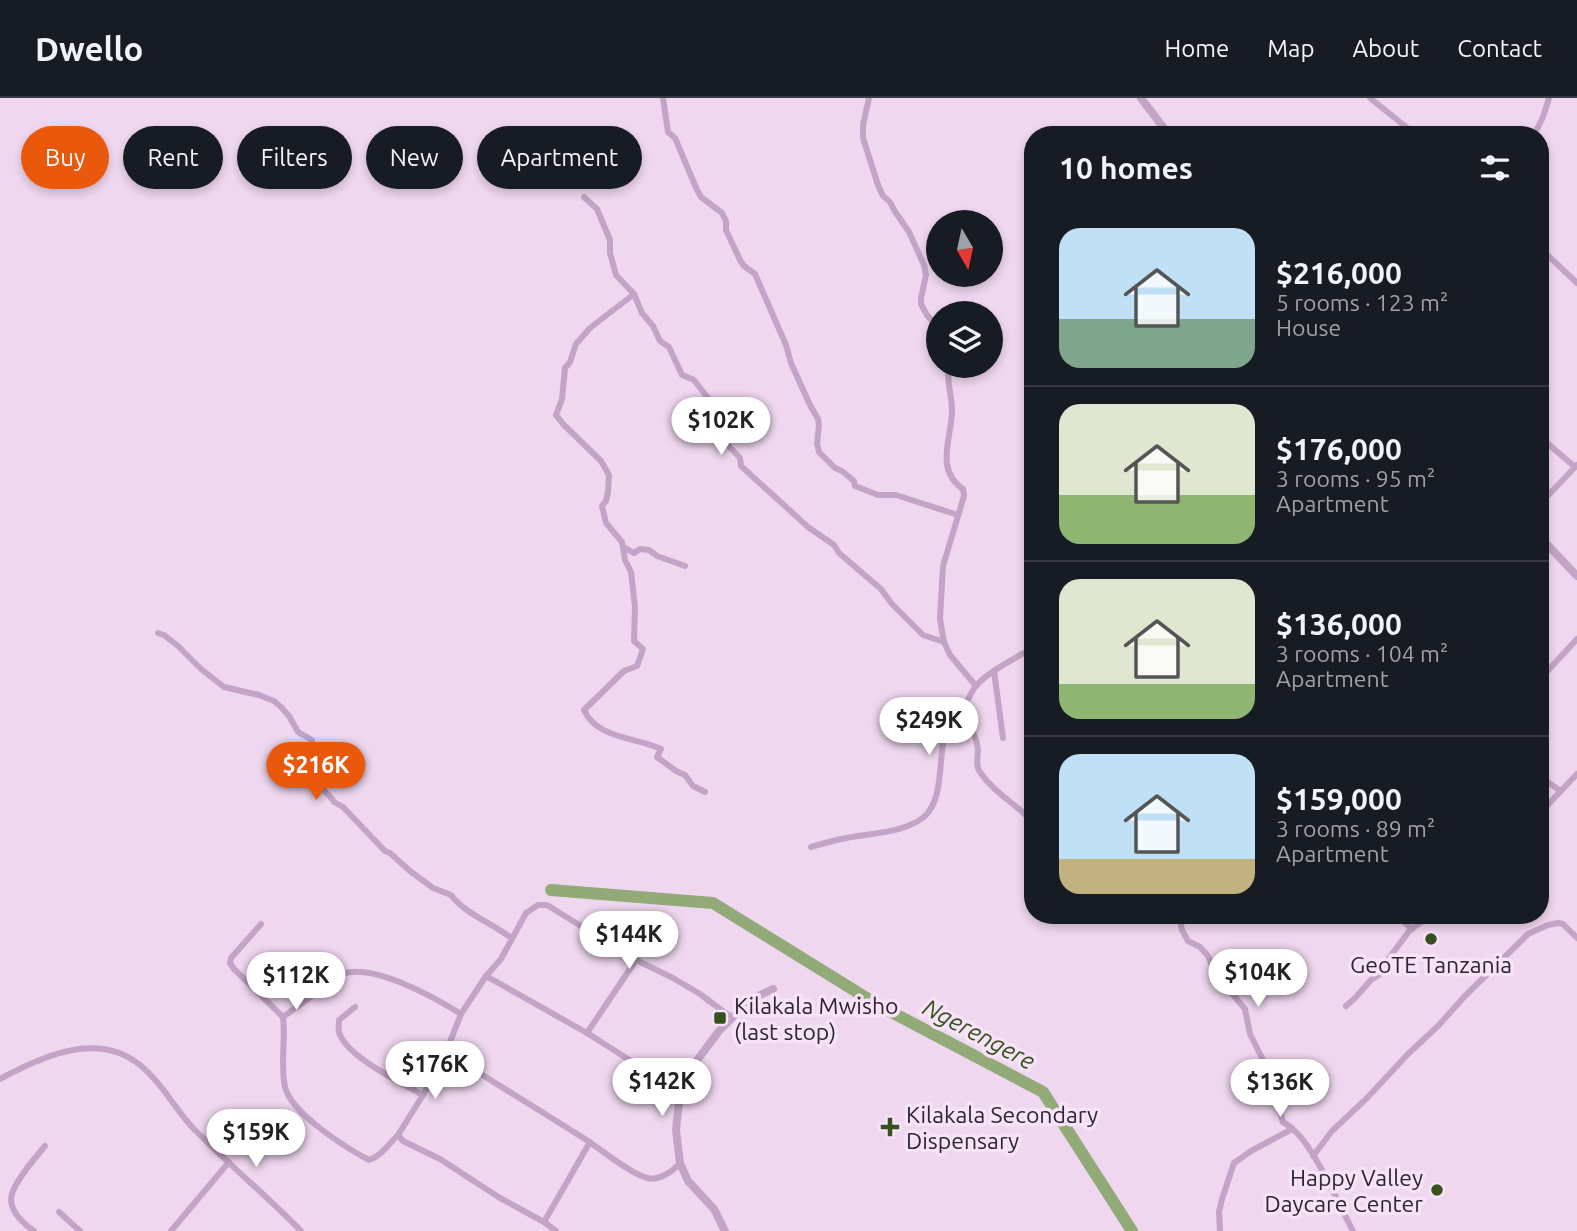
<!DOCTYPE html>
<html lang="en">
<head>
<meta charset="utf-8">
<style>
  :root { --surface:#171b24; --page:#20242c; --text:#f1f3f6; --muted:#9ea1a6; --line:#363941; --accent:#ea580c }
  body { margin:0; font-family:Ubuntu,sans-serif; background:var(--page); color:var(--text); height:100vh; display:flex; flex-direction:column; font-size:26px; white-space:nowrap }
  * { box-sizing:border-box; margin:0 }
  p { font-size:23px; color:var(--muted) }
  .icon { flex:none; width:38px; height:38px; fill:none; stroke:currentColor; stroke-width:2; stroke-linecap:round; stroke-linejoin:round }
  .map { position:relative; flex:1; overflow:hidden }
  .details { position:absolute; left:1024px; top:28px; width:525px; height:798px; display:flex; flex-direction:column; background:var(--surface); border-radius:28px; box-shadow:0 4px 10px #0003 }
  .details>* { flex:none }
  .guide { position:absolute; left:21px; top:28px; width:665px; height:63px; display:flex; gap:14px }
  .needle { width:46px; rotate:171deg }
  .tools { position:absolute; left:926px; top:112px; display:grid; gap:14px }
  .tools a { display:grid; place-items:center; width:77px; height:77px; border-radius:50%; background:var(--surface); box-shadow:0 4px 10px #0003; font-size:35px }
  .price { position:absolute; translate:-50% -60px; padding:0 16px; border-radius:24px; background:#fff; color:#222; font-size:23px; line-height:46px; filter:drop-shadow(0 2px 4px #0008) }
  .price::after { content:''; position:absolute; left:50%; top:42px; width:21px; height:16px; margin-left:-10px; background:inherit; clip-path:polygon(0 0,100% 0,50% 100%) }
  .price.selected { background:var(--accent); color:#fff }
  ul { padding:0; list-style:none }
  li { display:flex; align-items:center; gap:21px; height:175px; padding:0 35px }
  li+li { border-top:2px solid var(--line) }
  li span { display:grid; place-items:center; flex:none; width:196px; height:140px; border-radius:21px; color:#555 }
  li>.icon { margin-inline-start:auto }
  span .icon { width:84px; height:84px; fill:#fffc; stroke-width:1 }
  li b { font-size:30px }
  h2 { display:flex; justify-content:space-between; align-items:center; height:84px; padding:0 35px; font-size:30px }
  .chip { padding:0 24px; border-radius:32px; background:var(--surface); box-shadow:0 4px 10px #0003; font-size:24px; line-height:63px }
  .chip.selected { background:var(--accent); color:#fff }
  header { display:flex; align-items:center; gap:42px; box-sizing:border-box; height:98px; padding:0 35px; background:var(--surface); border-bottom:2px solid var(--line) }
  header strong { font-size:33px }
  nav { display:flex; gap:38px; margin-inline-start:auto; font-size:24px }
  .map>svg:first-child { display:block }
</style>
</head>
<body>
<header>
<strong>Dwello</strong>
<nav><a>Home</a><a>Map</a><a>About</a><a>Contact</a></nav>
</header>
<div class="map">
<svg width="1577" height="1133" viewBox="0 0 1577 1133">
  <rect width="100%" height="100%" fill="#efd7ef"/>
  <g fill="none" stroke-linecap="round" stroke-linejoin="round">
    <polyline stroke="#91aa78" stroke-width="12" points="551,792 713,805 878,907 1043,994 1132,1133"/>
    <g stroke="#c3a4c6" stroke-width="6">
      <polyline points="663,0 668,34 675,40 697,92 701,99 722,115 726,123 726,132 740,162 744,168 755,176 786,247 791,265 810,307 818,321 819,327 817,345 819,354 835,370 842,373 854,383 855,388 878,397 896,397 958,417"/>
      <polyline points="869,0 863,27 863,40 878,87 883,98 890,104 894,112 909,134 924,167 926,177 921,200 921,206 927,217 938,230"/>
      <polyline points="1370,0 1416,37"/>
      <polyline points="1534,37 1543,19 1549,0"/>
      <polyline points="584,99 597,111 610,142 610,155 616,177 634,196 642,215 653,228 660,243 669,249 682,277 694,282 715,309 725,344 740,360 741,368 808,429 834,447 839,455 881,491 892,506 923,537 944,544"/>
      <polyline points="1540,150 1577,185"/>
      <path d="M634,196L590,230L576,246L570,264L565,270L562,301L556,317L563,326L601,363L609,377L608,394L606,403L602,408L606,425L622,444L625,462L631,474L635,509L634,543L643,551L637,568L624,573L584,612C597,641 636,639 661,651L657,659L676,673L685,677L693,688L705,694"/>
      <path d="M949,268C946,283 952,297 952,312C952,340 934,371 963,391L964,398L943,468L940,521L944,544L950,557L976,588"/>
      <polyline points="1540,339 1575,369"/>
      <polyline points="1540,406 1577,367"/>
      <polyline points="1029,423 1032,437"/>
      <polyline points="623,449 634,455 640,451 649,452 657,458 685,468"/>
      <path d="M158,535L164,537L178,548L201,571L224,589L259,597L274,603L281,609L289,618L298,634L312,642C312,660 313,676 323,691C326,696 331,698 334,704L343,709L385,753L390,755L410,773L433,790L451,797C465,816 492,825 511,840"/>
      <polyline points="994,573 1003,640"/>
      <polyline points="1540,581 1577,541"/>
      <path d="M956,615C968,627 976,633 978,652C978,660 975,667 980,674C993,694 1016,706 1032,723"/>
      <polyline points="1540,679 1561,693"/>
      <polyline points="1540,715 1577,676"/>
      <path d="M811,749C825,745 838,741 852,739C875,735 905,734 924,719C946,700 937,652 947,628C951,618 960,611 967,603C970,598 972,593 975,589C988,573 1015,561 1032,550"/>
      <polyline points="1179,817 1182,832 1188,843 1200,849 1208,858 1216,876 1245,911 1250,936 1265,966 1283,1024 1292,1030"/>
      <polyline points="1396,817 1412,831"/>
      <path d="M261,826L231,860L230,865L234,871L283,919C286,942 280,966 285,989C291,1015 346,1050 369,1062C381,1058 389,1046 398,1037"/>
      <polyline points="486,878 587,935 680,994"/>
      <polyline points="1346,908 1355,900 1371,882 1381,875 1386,864 1410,832 1431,817"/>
      <path d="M355,909L339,922C339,925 338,931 339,934C345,958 402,985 423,997"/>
      <path d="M283,919L342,876C373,865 434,899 461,916"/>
      <polyline points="587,935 636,862"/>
      <path d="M446,954C493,984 541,1013 588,1043C603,1053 631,1076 647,1080C659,1083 672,1074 680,1065"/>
      <path d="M0,981C42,959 97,932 140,967C161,984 174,1009 192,1029C227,1065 266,1097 301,1133"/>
      <polyline points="1313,1058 1332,1033 1367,1000 1408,956 1438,928 1464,899 1528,836 1548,827 1558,825 1563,826 1577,840"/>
      <polyline points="59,1114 80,1133"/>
      <polyline points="544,1124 590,1044"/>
      <path d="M34,1133C24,1126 11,1115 11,1101C11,1087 36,1059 45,1048"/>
      <polyline points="171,1133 229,1064"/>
      <polyline points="556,1133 544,1124 500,1100 440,1061 403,1043 398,1037 423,997 446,954 461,916 486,878 501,861 526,815 538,807 547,807 636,862 673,880 700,896 732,920"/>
      <path d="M1220,1133L1219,1114L1222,1101L1234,1065L1251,1053L1292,1031C1312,1044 1340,1109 1353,1133"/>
    </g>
    <g stroke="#c3a4c6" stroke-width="8">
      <polyline points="1141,0 1169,37"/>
      <polyline points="1540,439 1577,478"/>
      <polyline points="725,1133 714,1111 688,1083 680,1065 676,1032 680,994 698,961 719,933 732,920 737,913 756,899 773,891"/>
    </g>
  </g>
  <g fill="#36511e" stroke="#f7e3f7" stroke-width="2.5">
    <circle cx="1431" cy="841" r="7"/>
    <rect x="713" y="913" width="14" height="14" rx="3.5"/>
    <path d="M886.5 1018.5h7v7h7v7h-7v7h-7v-7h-7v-7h7z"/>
    <circle cx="1437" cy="1092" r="7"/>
  </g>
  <g text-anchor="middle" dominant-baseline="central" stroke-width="7" stroke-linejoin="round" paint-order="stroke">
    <g font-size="23" fill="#2f2532" stroke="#f7e3f7" text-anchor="start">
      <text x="1431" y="866" text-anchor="middle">GeoTE Tanzania</text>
      <text x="734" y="907">Kilakala Mwisho<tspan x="734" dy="26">(last stop)</tspan></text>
      <text x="906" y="1016">Kilakala Secondary<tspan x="906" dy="26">Dispensary</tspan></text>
      <text x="1423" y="1079" text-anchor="end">Happy Valley<tspan x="1423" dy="26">Daycare Center</tspan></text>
    </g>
    <g font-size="24" font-style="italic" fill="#36511e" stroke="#f7e3f7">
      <text transform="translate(979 936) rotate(28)">Ngerengere</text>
    </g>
  </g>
</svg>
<div class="tools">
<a><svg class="needle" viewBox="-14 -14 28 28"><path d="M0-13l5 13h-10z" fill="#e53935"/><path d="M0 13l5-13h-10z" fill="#9ea1a6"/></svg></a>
<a><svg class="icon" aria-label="layers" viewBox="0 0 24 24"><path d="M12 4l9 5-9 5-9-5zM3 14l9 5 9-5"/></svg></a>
</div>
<b class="price" style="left:721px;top:359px">$102K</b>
<b class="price" style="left:929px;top:659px">$249K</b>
<b class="price selected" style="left:316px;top:704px">$216K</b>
<b class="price" style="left:629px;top:873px">$144K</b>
<b class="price" style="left:1258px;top:911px">$104K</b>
<b class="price" style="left:296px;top:914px">$112K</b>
<b class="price" style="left:435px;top:1003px">$176K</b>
<b class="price" style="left:662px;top:1020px">$142K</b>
<b class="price" style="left:1280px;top:1021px">$136K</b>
<b class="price" style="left:256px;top:1071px">$159K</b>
<div class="guide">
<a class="chip selected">Buy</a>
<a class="chip">Rent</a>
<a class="chip">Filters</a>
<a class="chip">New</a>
<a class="chip">Apartment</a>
</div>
<section class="details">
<h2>10 homes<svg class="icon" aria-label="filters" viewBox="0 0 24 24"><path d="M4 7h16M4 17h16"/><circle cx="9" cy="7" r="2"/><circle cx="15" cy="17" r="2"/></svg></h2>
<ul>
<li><span style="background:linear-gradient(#bfe0f5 65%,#7fa58c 0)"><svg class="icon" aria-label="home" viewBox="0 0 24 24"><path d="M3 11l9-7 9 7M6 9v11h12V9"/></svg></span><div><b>$216,000</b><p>5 rooms · 123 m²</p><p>House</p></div></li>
<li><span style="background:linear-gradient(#dfe7d0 65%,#8fb573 0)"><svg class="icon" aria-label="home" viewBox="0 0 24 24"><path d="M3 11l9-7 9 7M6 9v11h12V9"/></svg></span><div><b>$176,000</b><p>3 rooms · 95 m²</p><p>Apartment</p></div></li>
<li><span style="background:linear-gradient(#dfe7d0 75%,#8fb573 0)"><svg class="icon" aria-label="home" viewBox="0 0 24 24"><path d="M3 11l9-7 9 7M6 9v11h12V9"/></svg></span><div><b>$136,000</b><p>3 rooms · 104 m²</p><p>Apartment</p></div></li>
<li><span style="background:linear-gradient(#bfe0f5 75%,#c2b280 0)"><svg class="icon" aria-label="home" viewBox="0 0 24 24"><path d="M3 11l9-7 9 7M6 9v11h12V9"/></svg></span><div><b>$159,000</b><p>3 rooms · 89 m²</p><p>Apartment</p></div></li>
</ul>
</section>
</div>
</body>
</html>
